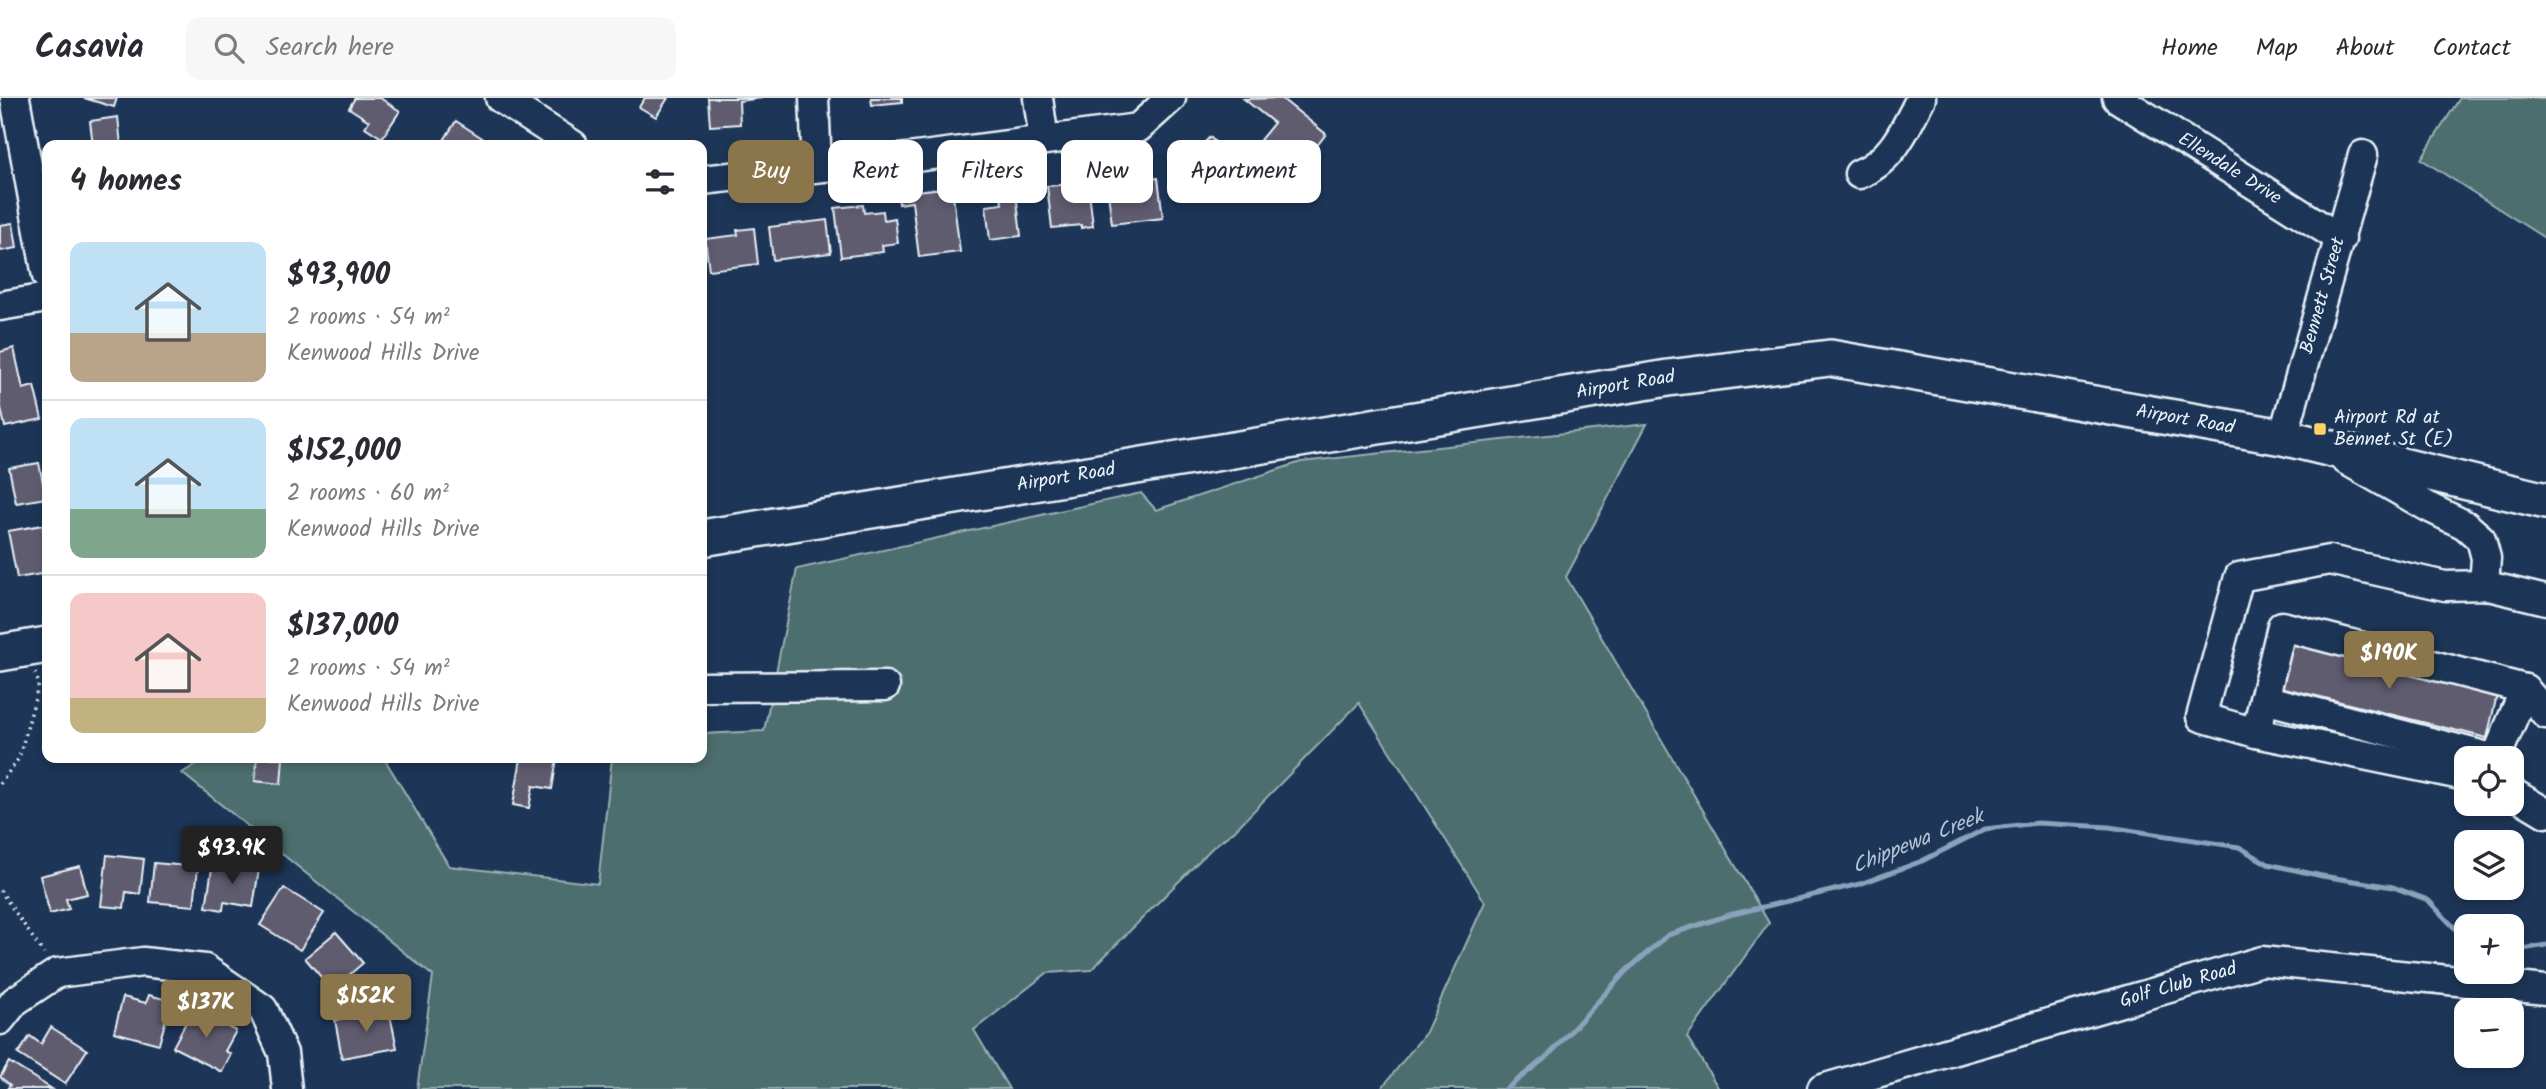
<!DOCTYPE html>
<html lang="en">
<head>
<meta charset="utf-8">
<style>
  :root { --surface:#fff; --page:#f7f7f7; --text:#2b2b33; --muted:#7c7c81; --line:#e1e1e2; --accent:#8a764a }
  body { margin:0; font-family:Kalam,sans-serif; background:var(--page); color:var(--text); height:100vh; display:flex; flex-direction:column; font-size:26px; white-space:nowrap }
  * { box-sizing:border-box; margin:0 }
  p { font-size:23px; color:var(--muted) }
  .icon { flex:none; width:38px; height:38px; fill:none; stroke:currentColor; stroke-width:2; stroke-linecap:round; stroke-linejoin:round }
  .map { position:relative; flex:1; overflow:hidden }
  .sheet { position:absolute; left:42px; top:42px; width:665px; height:623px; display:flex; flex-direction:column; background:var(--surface); border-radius:14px; box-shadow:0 4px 10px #0003 }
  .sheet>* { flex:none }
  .banner { position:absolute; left:728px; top:42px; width:665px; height:63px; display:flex; gap:14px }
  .tools { position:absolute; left:2454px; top:648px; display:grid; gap:14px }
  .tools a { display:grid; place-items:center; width:70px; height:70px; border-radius:14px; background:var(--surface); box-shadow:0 4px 10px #0003; font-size:35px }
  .price { position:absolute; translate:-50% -60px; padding:0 16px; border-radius:7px; background:var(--accent); color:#fff; font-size:23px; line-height:46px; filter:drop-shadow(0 2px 4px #0008) }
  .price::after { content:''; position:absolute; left:50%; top:42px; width:21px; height:16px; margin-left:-10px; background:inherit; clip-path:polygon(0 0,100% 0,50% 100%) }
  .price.current { background:#222; color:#fff }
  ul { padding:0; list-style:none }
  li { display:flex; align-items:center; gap:21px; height:175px; padding:0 28px }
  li+li { border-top:2px solid var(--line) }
  li span { display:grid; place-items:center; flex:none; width:196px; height:140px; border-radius:14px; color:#555 }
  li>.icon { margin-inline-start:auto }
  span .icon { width:84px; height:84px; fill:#fffc; stroke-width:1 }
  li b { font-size:30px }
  h2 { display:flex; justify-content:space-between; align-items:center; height:84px; padding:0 28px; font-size:30px }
  .chip { padding:0 24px; border-radius:14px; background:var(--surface); box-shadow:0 4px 10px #0003; font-size:24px; line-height:63px }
  .chip.current { background:var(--accent); color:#fff }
  header { display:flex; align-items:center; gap:42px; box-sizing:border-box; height:98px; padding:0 35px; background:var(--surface); border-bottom:2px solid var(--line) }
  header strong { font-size:33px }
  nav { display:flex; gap:38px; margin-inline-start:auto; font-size:24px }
  .search { width:490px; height:63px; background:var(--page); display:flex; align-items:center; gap:18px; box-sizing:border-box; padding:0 24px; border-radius:14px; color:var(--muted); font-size:26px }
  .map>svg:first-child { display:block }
</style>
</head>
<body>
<header>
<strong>Casavia</strong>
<div class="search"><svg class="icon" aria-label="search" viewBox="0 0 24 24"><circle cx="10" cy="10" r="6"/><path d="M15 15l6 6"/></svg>Search here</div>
<nav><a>Home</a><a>Map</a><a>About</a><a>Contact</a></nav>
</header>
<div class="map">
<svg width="2546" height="991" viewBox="0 0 2546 991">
  <rect width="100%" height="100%" fill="#1d3557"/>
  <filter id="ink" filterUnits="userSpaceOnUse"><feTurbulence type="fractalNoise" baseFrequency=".0143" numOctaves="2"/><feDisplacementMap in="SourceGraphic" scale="14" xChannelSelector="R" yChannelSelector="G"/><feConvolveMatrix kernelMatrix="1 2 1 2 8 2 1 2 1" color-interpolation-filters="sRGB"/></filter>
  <g filter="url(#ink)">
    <g fill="#4d6e6e" stroke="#9ab0b3" stroke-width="2">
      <polygon points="2460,0 2546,0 2546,141 2421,61"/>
      <polygon points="1647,326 1566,479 1769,825 1687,939 1719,991 1381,991 1426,934 1485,804 1359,605 1233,734 1213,749 1091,872 1047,875 974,932 1009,991 417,991 433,878 182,675 206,660 384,660 449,768 598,786 612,660 702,660 702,636 764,633 797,471 1141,395 1156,412 1301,364"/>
    </g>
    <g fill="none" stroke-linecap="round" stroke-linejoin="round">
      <g stroke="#8aa2bb" stroke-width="5">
        <polyline points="2511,853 2546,847"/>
        <polyline points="1506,991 1549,957 1626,873 1668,837 1729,817 1860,786 1922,763 1985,731 2037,725 2109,729 2239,749 2268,766 2322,778 2393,789 2428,802 2466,842"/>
      </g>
    </g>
    <g fill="#615c70" stroke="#e8f1f8" stroke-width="2">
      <polygon points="84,0 117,0 114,9"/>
      <polygon points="355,0 380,0 400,13 382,40 365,29 369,23 349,10"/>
      <polygon points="645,0 668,0 656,19 639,9"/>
      <polygon points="708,0 762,0 739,3 740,26 710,28"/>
      <polygon points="871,0 902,0 902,4 872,7"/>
      <polygon points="1281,0 1326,36 1312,54 1304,48 1290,65 1260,42 1274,25 1244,1"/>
      <polygon points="118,19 121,47 93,47 90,23"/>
      <polygon points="456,23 490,45 489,47 441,47"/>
      <polygon points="1210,39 1232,61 1197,96 1175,75"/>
      <polygon points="1122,71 1124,84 1158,80 1163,120 1112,126 1105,73"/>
      <polygon points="1088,85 1093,128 1081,130 1081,127 1052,130 1047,88"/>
      <polygon points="1015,86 1021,138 990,142 986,108 1002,106 1000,88"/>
      <polygon points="952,89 960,154 919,159 912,104 899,106 898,95"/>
      <polygon points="863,107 864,115 883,113 884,122 895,120 898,145 882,147 883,154 841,159 835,110"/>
      <polygon points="827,122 831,155 773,162 769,129"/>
      <polygon points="13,125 17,150 0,153 0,127"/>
      <polygon points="754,130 758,166 709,172 705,141 738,137 737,132"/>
      <polygon points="14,250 23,291 34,288 42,321 5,329 0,305 0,254"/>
      <polygon points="39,365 46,400 16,405 9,370"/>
      <polygon points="43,427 47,454 47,475 17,480 8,433"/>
      <polygon points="2291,546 2497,597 2487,640 2280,589"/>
      <polygon points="257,660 283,660 281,686 255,683"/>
      <polygon points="521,660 557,660 552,691 533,688 529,710 513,707"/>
      <polygon points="107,757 144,761 140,796 126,794 124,810 101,808"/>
      <polygon points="213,764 259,771 253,809 224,804 223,812 206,809"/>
      <polygon points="154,765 198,769 194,808 150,804"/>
      <polygon points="80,768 87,796 66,801 69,811 50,816 40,778"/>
      <polygon points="284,790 324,815 300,852 260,827"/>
      <polygon points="336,834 363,865 332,892 305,860"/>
      <polygon points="149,897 171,903 159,946 114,934 123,899 146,905"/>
      <polygon points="193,911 236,933 225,953 231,956 222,974 173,949"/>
      <polygon points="389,912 397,950 342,960 335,922"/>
      <polygon points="51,929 87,952 65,986 18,956 30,938 41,946"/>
      <polygon points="9,964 52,991 7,991 10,987 0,979"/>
    </g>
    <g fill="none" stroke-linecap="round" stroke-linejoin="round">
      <g stroke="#e8f1f8" stroke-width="33">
        <g id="minor">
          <polyline points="15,0 47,178"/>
          <polyline points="500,0 573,47"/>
          <polyline points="814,0 817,69"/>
          <polyline points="1038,0 1044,42"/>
          <path id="s1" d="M2117,0L2341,141"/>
          <path d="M1859,76C1893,62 1905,31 1921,0"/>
          <polyline points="702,82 908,60 1138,30 1171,0"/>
          <polyline points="0,208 47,200"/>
          <path id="s2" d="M2283,339L2363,57"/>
          <polyline points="2346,362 2430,410 2465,427 2481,441 2486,460 2484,487"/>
          <polyline points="702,589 885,588"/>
          <polyline points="2264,601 2492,660"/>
          <polyline points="2256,635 2201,619 2239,479 2329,462 2445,488 2484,487 2546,502"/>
          <polyline points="2496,660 2525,591"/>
          <polyline points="2466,678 2256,635 2282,528 2525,591 2546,616"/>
          <polyline points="2511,694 2546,715"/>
          <polyline points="0,922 15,903 57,875 143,864 205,871 263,911 283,955 287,991"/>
          <path id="s3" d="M1822,991L2262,863L2546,892"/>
        </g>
      </g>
      <g stroke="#e8f1f8" stroke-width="40">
        <g id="major">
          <path id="s4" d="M702,440L1668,280L1830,260L2283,339L2546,403"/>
          <polyline points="0,555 47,547"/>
        </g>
      </g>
      <g stroke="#e8f1f8" stroke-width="3.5" stroke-dasharray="2 5" stroke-linecap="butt">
        <polyline points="0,686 19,660 39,586 35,575"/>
        <polyline points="0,792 44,856"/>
      </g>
      <use href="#minor" stroke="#1d3557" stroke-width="28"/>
      <use href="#major" stroke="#1d3557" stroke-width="35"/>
    </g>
  </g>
  <rect fill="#ffd166" stroke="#1d3557" stroke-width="2.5" x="2313" y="324" width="14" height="14" rx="3.5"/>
  <g text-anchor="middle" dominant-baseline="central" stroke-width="7" stroke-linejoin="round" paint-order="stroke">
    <g font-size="19" fill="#e8f1f8" stroke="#1d3557">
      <text stroke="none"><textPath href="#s1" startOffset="133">Ellendale Drive</textPath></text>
      <text stroke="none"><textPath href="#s2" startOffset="147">Bennett Street</textPath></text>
      <text stroke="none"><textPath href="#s4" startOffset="936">Airport Road</textPath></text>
      <text stroke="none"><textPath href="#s4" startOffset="1503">Airport Road</textPath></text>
      <text stroke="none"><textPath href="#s4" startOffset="369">Airport Road</textPath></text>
      <text stroke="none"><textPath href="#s3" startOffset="371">Golf Club Road</textPath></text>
    </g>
    <g font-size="19" fill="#e8f1f8" stroke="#1d3557" text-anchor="start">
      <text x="2334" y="320">Airport Rd at<tspan x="2334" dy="22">Bennet St (E)</tspan></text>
    </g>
    <g font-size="21" font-style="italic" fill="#b1c3d4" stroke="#1d3557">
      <text transform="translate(1918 744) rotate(-22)">Chippewa Creek</text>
    </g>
  </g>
</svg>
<div class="tools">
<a><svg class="icon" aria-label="locate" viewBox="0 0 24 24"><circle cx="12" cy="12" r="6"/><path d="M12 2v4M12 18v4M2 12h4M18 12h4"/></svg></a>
<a><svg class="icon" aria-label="layers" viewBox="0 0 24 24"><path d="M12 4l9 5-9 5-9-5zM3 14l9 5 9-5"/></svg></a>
<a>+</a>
<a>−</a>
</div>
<b class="price" style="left:2389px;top:593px">$190K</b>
<b class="price current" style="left:232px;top:788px">$93.9K</b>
<b class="price" style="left:366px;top:936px">$152K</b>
<b class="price" style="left:206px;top:942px">$137K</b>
<div class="banner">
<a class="chip current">Buy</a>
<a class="chip">Rent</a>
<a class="chip">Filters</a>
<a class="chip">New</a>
<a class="chip">Apartment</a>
</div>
<section class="sheet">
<h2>4 homes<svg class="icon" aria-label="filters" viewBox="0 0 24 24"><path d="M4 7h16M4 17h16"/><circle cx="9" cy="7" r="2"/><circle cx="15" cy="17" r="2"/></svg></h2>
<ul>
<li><span style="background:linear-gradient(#bfe0f5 65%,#b9a48a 0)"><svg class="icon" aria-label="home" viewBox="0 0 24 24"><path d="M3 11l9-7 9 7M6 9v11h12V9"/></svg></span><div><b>$93,900</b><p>2 rooms · 54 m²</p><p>Kenwood Hills Drive</p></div></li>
<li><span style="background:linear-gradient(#bfe0f5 65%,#7fa58c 0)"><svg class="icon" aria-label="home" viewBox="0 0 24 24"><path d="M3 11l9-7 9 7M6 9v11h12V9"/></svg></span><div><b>$152,000</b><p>2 rooms · 60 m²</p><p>Kenwood Hills Drive</p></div></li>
<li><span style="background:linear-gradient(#f6c9c9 75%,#c2b280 0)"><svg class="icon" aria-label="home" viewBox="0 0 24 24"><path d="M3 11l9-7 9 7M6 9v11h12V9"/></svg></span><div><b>$137,000</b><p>2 rooms · 54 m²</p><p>Kenwood Hills Drive</p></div></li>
</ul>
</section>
</div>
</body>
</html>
